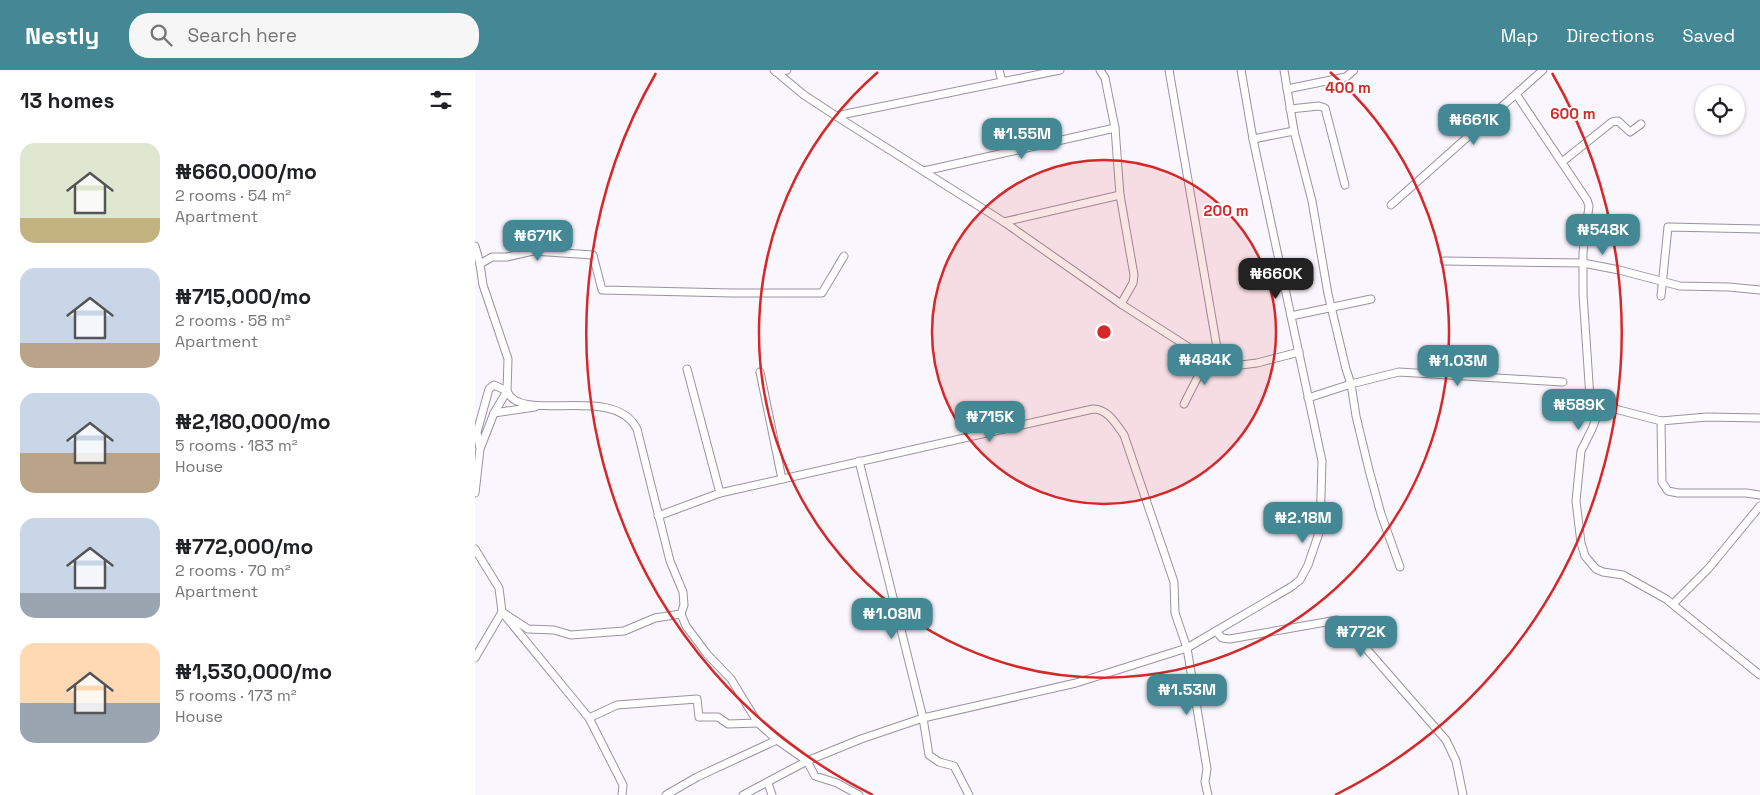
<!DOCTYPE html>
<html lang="en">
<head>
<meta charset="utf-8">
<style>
  :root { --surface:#fff; --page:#f6f6f6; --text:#202124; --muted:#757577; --accent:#438894 }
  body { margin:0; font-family:"Space Grotesk",sans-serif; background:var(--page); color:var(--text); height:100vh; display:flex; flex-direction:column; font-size:19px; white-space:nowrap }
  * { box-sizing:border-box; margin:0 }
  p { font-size:16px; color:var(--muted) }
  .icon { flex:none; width:28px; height:28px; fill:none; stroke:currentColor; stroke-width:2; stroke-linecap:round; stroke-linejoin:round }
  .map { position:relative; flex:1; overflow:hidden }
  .side { display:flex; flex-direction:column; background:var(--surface); width:475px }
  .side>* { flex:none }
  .buttons { position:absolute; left:1220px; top:15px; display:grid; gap:10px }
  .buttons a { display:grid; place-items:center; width:50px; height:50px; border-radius:50%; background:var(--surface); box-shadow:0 1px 4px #0004; font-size:25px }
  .price { position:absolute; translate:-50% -42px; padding:0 11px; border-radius:10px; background:var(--accent); color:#fff; font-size:16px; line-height:32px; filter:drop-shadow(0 1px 2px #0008) }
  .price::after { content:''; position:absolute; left:50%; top:30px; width:15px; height:11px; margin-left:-8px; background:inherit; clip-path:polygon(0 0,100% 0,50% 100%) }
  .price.selected { background:#222; color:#fff }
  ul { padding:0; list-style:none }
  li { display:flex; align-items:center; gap:15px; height:125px; padding:0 20px }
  li span { display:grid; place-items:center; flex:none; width:140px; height:100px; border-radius:15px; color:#555 }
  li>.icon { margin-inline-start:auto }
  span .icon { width:60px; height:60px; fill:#fffc; stroke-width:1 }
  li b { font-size:21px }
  h2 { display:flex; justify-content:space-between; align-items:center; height:60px; padding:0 20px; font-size:21px }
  header { display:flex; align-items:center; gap:30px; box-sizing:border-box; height:70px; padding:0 25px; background:var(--accent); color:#fff }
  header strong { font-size:24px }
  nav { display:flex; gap:28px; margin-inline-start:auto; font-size:18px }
  .search { width:350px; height:45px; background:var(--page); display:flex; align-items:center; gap:12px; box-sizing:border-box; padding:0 18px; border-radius:20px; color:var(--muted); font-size:19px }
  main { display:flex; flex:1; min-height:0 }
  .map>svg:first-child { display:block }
</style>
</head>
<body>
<header>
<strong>Nestly</strong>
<div class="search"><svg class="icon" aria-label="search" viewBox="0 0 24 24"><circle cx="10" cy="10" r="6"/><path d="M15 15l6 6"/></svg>Search here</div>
<nav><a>Map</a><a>Directions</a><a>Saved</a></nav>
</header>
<main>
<section class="side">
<h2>13 homes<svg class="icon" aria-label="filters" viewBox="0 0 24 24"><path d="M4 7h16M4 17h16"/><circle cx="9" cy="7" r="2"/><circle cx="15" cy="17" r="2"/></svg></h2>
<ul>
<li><span style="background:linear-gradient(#dfe7d0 75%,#c2b280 0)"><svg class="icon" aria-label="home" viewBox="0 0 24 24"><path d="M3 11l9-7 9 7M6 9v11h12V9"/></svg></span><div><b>₦660,000/mo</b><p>2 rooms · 54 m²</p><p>Apartment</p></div></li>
<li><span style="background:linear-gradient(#c9d6e8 75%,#b9a48a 0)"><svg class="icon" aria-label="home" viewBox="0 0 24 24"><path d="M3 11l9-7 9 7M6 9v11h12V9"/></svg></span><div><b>₦715,000/mo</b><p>2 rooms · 58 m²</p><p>Apartment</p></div></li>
<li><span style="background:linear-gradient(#c9d6e8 60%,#b9a48a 0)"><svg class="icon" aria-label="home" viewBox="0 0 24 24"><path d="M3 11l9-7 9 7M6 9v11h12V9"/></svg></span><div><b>₦2,180,000/mo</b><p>5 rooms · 183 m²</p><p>House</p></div></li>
<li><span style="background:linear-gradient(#c9d6e8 75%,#9aa5b1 0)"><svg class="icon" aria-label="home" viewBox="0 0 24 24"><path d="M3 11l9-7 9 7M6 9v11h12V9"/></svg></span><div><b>₦772,000/mo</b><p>2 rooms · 70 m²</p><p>Apartment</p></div></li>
<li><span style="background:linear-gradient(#ffd9b3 60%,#9aa5b1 0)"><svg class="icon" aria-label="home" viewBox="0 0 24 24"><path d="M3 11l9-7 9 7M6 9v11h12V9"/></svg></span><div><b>₦1,530,000/mo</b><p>5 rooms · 173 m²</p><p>House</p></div></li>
</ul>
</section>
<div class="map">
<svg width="1285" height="725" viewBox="0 0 1285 725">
  <rect width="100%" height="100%" fill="#faf6fd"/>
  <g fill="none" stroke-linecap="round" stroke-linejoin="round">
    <g stroke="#9b92a2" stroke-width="9">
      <g id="minor">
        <polyline points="299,0 329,25 361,46 529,152 646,234 732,289 748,296 758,296 782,293 824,282"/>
        <polyline points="524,0 527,11"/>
        <polyline points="625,0 630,8 640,58 645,125 659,205 658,213 646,234"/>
        <polyline points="694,0 745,295"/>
        <polyline points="809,0 819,61 837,131 853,224 871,299 876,314 881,346 894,400 906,444 925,497"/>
        <polyline points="301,2 312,0"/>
        <polyline points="812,19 871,7 879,0"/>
        <polyline points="1041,24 1112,130 1114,136 1108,183 1108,224 1115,328 1120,351 1117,359 1106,381 1101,431 1106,473 1110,486 1121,499 1128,502 1148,505 1191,529 1285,605"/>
        <polyline points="815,39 844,36 850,38 870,115"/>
        <polyline points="361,46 585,0"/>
        <polyline points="778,69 819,61"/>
        <polyline points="1087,92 1137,52 1143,51 1155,62 1166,54"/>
        <polyline points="449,101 640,58"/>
        <polyline points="916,135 1068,0"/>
        <polyline points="529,152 645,125"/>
        <path d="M0,176L5,194L8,215L33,289L32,321C45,355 139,313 162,359L195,491L208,522L209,535L206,544L211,556L232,584L256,609L283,653L302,670L332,691L340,706L362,713L384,725"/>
        <polyline points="969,191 1108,193 1144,200 1205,216 1254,217 1285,220"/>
        <polyline points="5,194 17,187 32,187 58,181 118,185 127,220 257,223 347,223 369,186"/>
        <polyline points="1186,226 1193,157 1285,159"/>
        <polyline points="816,246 896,229"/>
        <polyline points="212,299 245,423"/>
        <polyline points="285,302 307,409"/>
        <polyline points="833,328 876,314 924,302 1088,312"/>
        <polyline points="1115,328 1144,340 1186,351 1232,347 1285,348"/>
        <polyline points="709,334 732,289"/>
        <polyline points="19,343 60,337"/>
        <polyline points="1186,351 1187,412 1193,421 1203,423 1271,423 1285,425"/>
        <polyline points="384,391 448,648 454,685 464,692 479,696 494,725"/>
        <polyline points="0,423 5,379 2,362 14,319 19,315 32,321 19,343 5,379"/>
        <path d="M183,446L245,423L618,339C633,339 641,354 649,365L699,512L700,543L712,578L732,699L730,712L733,725"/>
        <polyline points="0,479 24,518 27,542 114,648 148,715 147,725"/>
        <polyline points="1198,534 1233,499 1285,436"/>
        <polyline points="741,561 747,568 755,569 862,550 868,552 971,670 981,691 988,725"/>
        <polyline points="0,588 27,542 53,559 79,560 96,565 149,561 180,548 206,544"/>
        <polyline points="114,648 142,635 222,629 224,647 243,647 253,654 283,653"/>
        <polyline points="293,713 297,725"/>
        <polyline points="191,725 222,707 302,670"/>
        <polyline points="268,725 332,691 386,669 448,648 601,613 712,578 816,517 825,510 833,495 845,460 847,391 778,69 766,0"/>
      </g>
    </g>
    <use href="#minor" stroke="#fff" stroke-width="7"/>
  </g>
  <circle cx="629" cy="262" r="172" fill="#d62828" fill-opacity=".12"/>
  <g fill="none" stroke="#d62828" stroke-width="2.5">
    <circle cx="629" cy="262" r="172"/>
    <path d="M855 2A345 345 0 1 1 403 2"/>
    <path d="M398 725A517 517 0 0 1 181 3M1077 3A517 517 0 0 1 860 725"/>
  </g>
  <circle cx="629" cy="262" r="8" fill="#d62828" stroke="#fff" stroke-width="2.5"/>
  <g font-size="15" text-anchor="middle" font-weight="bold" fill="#d62828" stroke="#fff" stroke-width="4" stroke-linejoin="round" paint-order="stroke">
    <text x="873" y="23">400 m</text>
    <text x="1098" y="49">600 m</text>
    <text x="751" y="146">200 m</text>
  </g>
</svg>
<div class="buttons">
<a><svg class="icon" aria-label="locate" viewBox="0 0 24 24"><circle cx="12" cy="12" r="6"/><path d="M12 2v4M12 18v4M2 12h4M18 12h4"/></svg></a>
</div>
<b class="price" style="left:999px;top:76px">₦661K</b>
<b class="price" style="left:547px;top:90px">₦1.55M</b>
<b class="price" style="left:1128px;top:186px">₦548K</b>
<b class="price" style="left:63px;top:192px">₦671K</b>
<b class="price selected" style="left:801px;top:230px">₦660K</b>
<b class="price" style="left:730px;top:316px">₦484K</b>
<b class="price" style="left:983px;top:317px">₦1.03M</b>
<b class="price" style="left:1104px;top:361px">₦589K</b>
<b class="price" style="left:515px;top:373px">₦715K</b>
<b class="price" style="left:828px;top:474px">₦2.18M</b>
<b class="price" style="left:417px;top:570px">₦1.08M</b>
<b class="price" style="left:886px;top:588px">₦772K</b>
<b class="price" style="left:712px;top:646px">₦1.53M</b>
</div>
</main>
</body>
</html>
